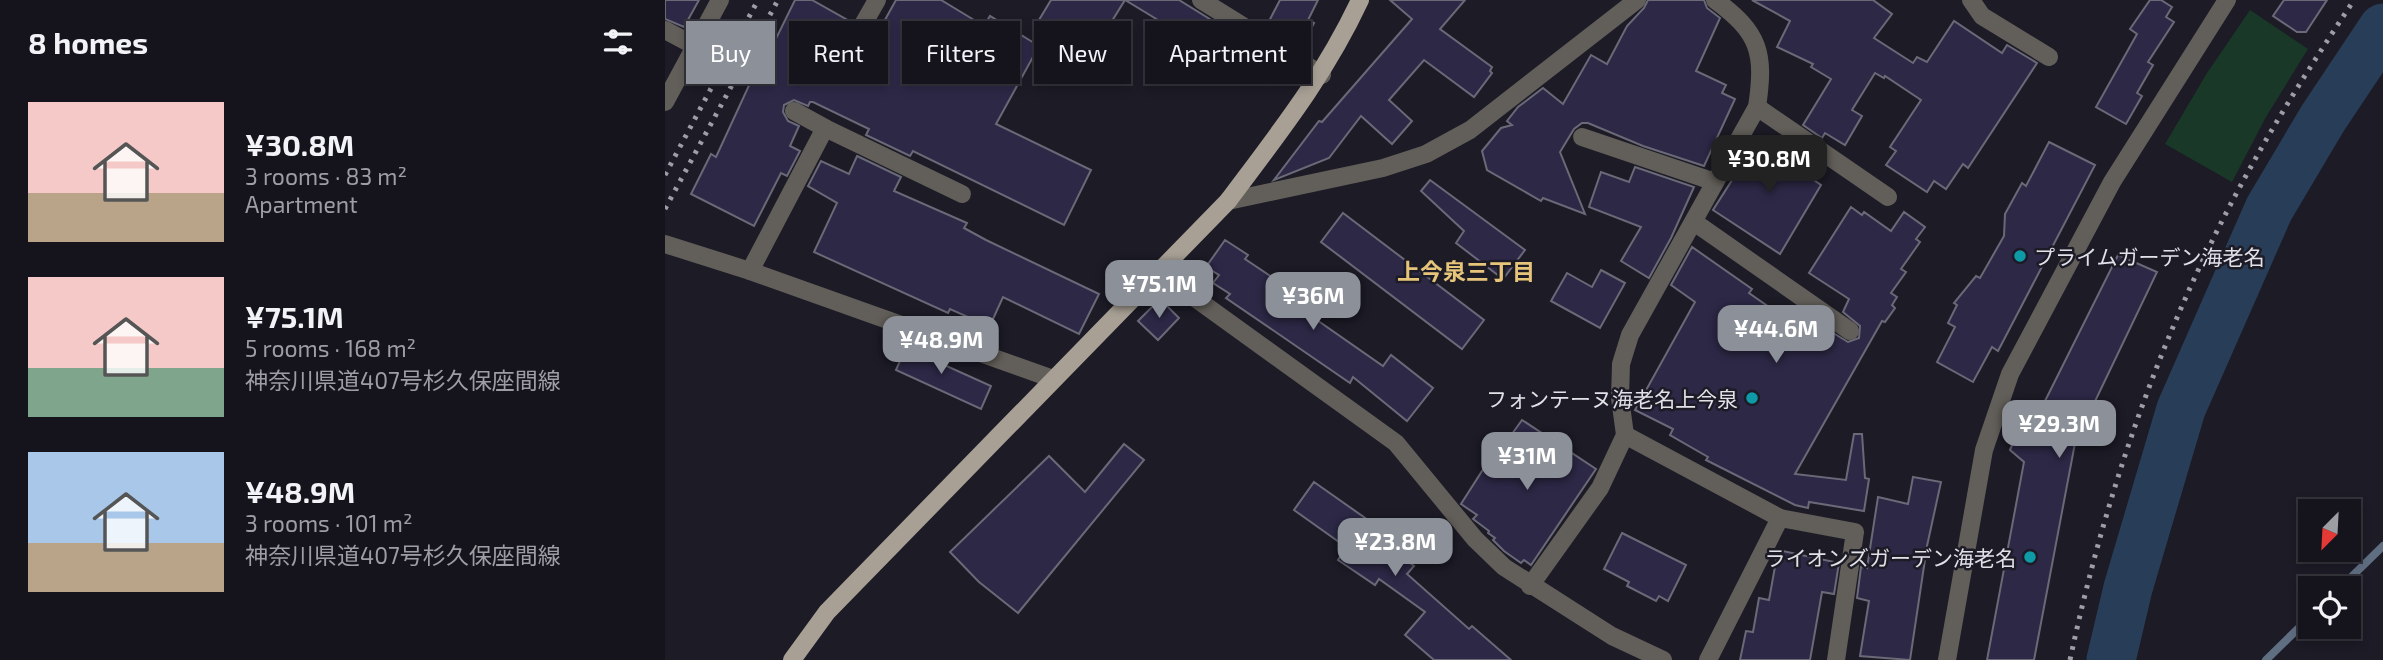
<!DOCTYPE html>
<html lang="en">
<head>
<meta charset="utf-8">
<style>
  :root { --surface:#15141c; --page:#1e1d25; --text:#f1f3f6; --muted:#9d9ea3; --line:#34333b; --accent:#8c9099 }
  body { margin:0; font-family:"Exo 2","Noto Sans JP",sans-serif; background:var(--page); color:var(--text); height:100vh; display:flex; flex-direction:column; font-size:26px; white-space:nowrap }
  * { box-sizing:border-box; margin:0 }
  p { font-size:23px; color:var(--muted) }
  .icon { flex:none; width:38px; height:38px; fill:none; stroke:currentColor; stroke-width:2; stroke-linecap:round; stroke-linejoin:round }
  .map { position:relative; flex:1; overflow:hidden }
  .sheet { display:flex; flex-direction:column; background:var(--surface); width:665px }
  .sheet>* { flex:none }
  .guide { position:absolute; left:21px; top:21px; width:665px; height:63px; display:flex; gap:14px }
  .needle { width:46px; rotate:204deg }
  .controls { position:absolute; left:1633px; top:499px; display:grid; gap:14px }
  .controls a { display:grid; place-items:center; width:63px; height:63px; border-radius:0px; background:var(--surface); box-shadow:0 4px 10px #0003,0 0 0 2px var(--line); font-size:35px }
  .price { position:absolute; translate:-50% -60px; padding:0 16px; border-radius:14px; background:var(--accent); color:#fff; font-size:23px; line-height:46px; filter:drop-shadow(0 2px 4px #0008) }
  .price::after { content:''; position:absolute; left:50%; top:42px; width:21px; height:16px; margin-left:-10px; background:inherit; clip-path:polygon(0 0,100% 0,50% 100%) }
  .price.on { background:#222; color:#fff }
  ul { padding:0; list-style:none }
  li { display:flex; align-items:center; gap:21px; height:175px; padding:0 28px }
  li span { display:grid; place-items:center; flex:none; width:196px; height:140px; border-radius:0px; color:#555 }
  li>.icon { margin-inline-start:auto }
  span .icon { width:84px; height:84px; fill:#fffc; stroke-width:1 }
  li b { font-size:30px }
  h2 { display:flex; justify-content:space-between; align-items:center; height:84px; padding:0 28px; font-size:30px }
  .chip { padding:0 24px; border-radius:0px; background:var(--surface); box-shadow:0 4px 10px #0003,0 0 0 2px var(--line); font-size:24px; line-height:63px }
  .chip.on { background:var(--accent); color:#fff }
  main { display:flex; flex:1; min-height:0 }
  .map>svg:first-child { display:block }
</style>
</head>
<body>
<main>
<section class="sheet">
<h2>8 homes<svg class="icon" aria-label="filters" viewBox="0 0 24 24"><path d="M4 7h16M4 17h16"/><circle cx="9" cy="7" r="2"/><circle cx="15" cy="17" r="2"/></svg></h2>
<ul>
<li><span style="background:linear-gradient(#f6c9c9 65%,#b9a48a 0)"><svg class="icon" aria-label="home" viewBox="0 0 24 24"><path d="M3 11l9-7 9 7M6 9v11h12V9"/></svg></span><div><b>¥30.8M</b><p>3 rooms · 83 m²</p><p>Apartment</p></div></li>
<li><span style="background:linear-gradient(#f6c9c9 65%,#7fa58c 0)"><svg class="icon" aria-label="home" viewBox="0 0 24 24"><path d="M3 11l9-7 9 7M6 9v11h12V9"/></svg></span><div><b>¥75.1M</b><p>5 rooms · 168 m²</p><p>神奈川県道407号杉久保座間線</p></div></li>
<li><span style="background:linear-gradient(#a9c7e8 65%,#b9a48a 0)"><svg class="icon" aria-label="home" viewBox="0 0 24 24"><path d="M3 11l9-7 9 7M6 9v11h12V9"/></svg></span><div><b>¥48.9M</b><p>3 rooms · 101 m²</p><p>神奈川県道407号杉久保座間線</p></div></li>
</ul>
</section>
<div class="map">
<svg width="1718" height="660" viewBox="0 0 1718 660">
  <rect width="100%" height="100%" fill="#1c1b26"/>
  <polygon fill="#1a3827" points="1585,10 1643,49 1601,117 1567,182 1500,144 1542,73"/>
  <g fill="none" stroke-linecap="round" stroke-linejoin="round">
    <g stroke="#606e82" stroke-width="8">
      <polyline points="1675,588 1718,546"/>
      <polyline points="1601,660 1645,617"/>
    </g>
    <polyline stroke="#283d57" stroke-width="49" points="1446,660 1463,588 1516,409 1604,209 1658,118 1718,28"/>
  </g>
  <g fill="#2c2846" stroke="#6a6977" stroke-width="2">
    <polygon points="0,0 34,0 19,27 0,19"/>
    <polygon points="130,0 147,0 186,22 173,48 175,55 183,60 193,55 206,33 211,36 231,0 276,0 319,26 325,16 374,46 331,124 426,170 399,225 248,151 245,156 201,135 204,129 148,102 145,102 143,106 129,100 119,105 118,112 123,121 134,126 125,146 135,151 122,176 116,173 89,226 26,194 46,154 51,157 98,55 102,57"/>
    <polygon points="386,0 514,0 614,62 600,85 460,0 427,53 374,20"/>
    <polygon points="615,0 653,0 643,20 649,23 636,48 601,27"/>
    <polygon points="725,0 800,0 775,29 827,67 825,71 827,73 809,97 759,60 724,100 747,121 727,144 696,116 664,158 609,180 654,121 657,122 747,19"/>
    <polygon points="983,0 1039,0 1042,8 1055,18 1031,71 1061,85 1057,93 1070,99 1039,166 978,146 923,123 917,123 909,129 895,152 920,214 878,198 876,201 822,170 817,151 836,128 847,125 842,121 853,107 878,88 898,104 926,55 942,64 962,26 979,8"/>
    <polygon points="1087,0 1208,0 1227,14 1209,38 1248,63 1252,57 1262,62 1289,21 1337,53 1342,45 1372,63 1303,168 1298,164 1281,189 1269,181 1262,192 1221,165 1231,151 1225,147 1256,100 1220,76 1219,78 1210,73 1187,110 1197,116 1180,145 1160,133 1157,138 1138,125 1166,79 1146,67 1148,64 1112,47 1125,21"/>
    <polygon points="1485,0 1496,0 1507,7 1501,17 1509,22 1483,62 1488,65 1472,93 1477,96 1461,124 1431,107 1472,34 1465,29"/>
    <polygon points="1619,0 1662,0 1641,32 1632,32 1608,16"/>
    <polygon points="1094,138 1121,155 1127,145 1144,157 1136,168 1151,178 1149,180 1156,185 1115,254 1048,210"/>
    <polygon points="1384,142 1430,165 1333,351 1327,347 1308,382 1272,362 1290,327 1283,323 1292,305 1289,303 1311,276 1315,278 1339,236 1340,214 1357,183 1361,186"/>
    <polygon points="192,156 236,177 229,191 302,223 299,228 321,240 434,294 414,334 338,297 328,319 323,319 321,325 285,309 283,313 149,252 172,203 143,186 156,161 184,174"/>
    <polygon points="970,167 1029,187 1006,238 984,278 956,261 976,227 924,207 936,172 964,182"/>
    <polygon points="765,180 860,250 838,279 791,243 799,231 756,191"/>
    <polygon points="1186,207 1197,215 1199,212 1226,231 1239,212 1260,227 1251,239 1255,242 1236,269 1241,272 1226,293 1232,297 1227,305 1230,308 1220,322 1217,321 1130,474 1181,480 1189,434 1197,434 1200,478 1204,479 1199,511 1144,502 1143,508 1130,505 1041,460 1043,457 1005,435 1008,429 970,410 1030,302 1006,285 1027,247 1087,289 1084,293 1157,344 1165,331 1183,342 1194,338 1195,326 1178,312 1184,299 1144,273"/>
    <polygon points="678,213 819,320 797,349 656,242"/>
    <polygon points="560,240 583,255 580,259 644,302 639,311 718,366 726,355 768,388 742,421 688,377 685,383 561,298 565,294 548,283 554,275 541,267"/>
    <polygon points="1453,255 1492,272 1410,443 1369,660 1322,660 1359,462 1345,450 1352,433 1363,435"/>
    <polygon points="936,270 960,283 935,328 886,301 902,273 927,287"/>
    <polygon points="495,299 514,318 493,340 473,321"/>
    <polygon points="244,340 270,351 266,359 326,386 316,409 231,370"/>
    <polygon points="857,420 931,469 866,565 859,560 856,563 839,551 828,540 830,538 823,533 824,531 808,519 812,515 796,504 826,457 829,459"/>
    <polygon points="459,444 479,460 353,613 314,582 285,552 384,456 420,492"/>
    <polygon points="1248,477 1276,482 1262,546 1245,660 1195,656 1204,601 1192,598 1196,567 1202,568 1213,497 1243,504"/>
    <polygon points="649,482 740,546 734,555 749,566 742,574 804,629 807,626 846,660 769,660 740,635 760,612 714,579 710,585 673,560 681,547 629,510"/>
    <polygon points="957,533 1021,565 1003,601 994,596 991,601 962,586 964,582 939,569"/>
    <polygon points="1113,550 1174,563 1169,594 1157,592 1145,660 1075,660 1081,631 1088,632 1094,598 1104,600"/>
  </g>
  <g fill="none" stroke-linecap="round" stroke-linejoin="round">
    <g stroke="#625e59" stroke-width="18">
      <polyline points="536,0 657,75"/>
      <polyline points="1306,0 1317,16 1384,57"/>
      <polyline points="0,30 30,46"/>
      <polyline points="184,49 212,0"/>
      <polyline points="0,102 55,0"/>
      <polyline points="1092,107 1223,197"/>
      <polyline points="160,128 297,194"/>
      <polyline points="917,137 1050,182"/>
      <polyline points="563,201 718,168 761,154 805,130 972,0"/>
      <polyline points="1029,222 1185,331"/>
      <polyline points="0,244 85,271 388,379"/>
      <polyline points="85,271 160,128 129,111"/>
      <polyline points="494,272 731,443 810,539 839,567 947,636 998,660"/>
      <polyline points="960,435 1115,518 1190,532 1171,660"/>
      <path d="M865,586L935,488L960,435L955,398L956,364L965,335L1092,107C1100,53 1095,33 1050,0"/>
      <polyline points="1043,660 1115,518"/>
      <polyline points="1282,660 1319,450 1345,374 1447,182 1562,0"/>
    </g>
    <path stroke="#a8a095" stroke-width="18" d="M127,660L162,612L563,201C613,134 659,77 695,0"/>
    <g stroke="#9f9ea7" stroke-width="5" stroke-dasharray="3.5 7" stroke-linecap="butt">
      <polyline points="0,175 93,0"/>
      <polyline points="0,209 113,0"/>
      <path d="M1405,660C1442,486 1501,318 1588,163C1619,107 1654,53 1689,0"/>
    </g>
  </g>
  <g fill="#0f9aa8" stroke="#1c1b26" stroke-width="2.5">
    <circle cx="1355" cy="256" r="7"/>
    <circle cx="1087" cy="398" r="7"/>
    <circle cx="1365" cy="557" r="7"/>
  </g>
  <g text-anchor="middle" dominant-baseline="central" stroke-width="5" stroke-linejoin="round" paint-order="stroke">
    <g font-size="21" fill="#e1e1e8" stroke="#1c1b26" text-anchor="end">
      <text x="1369" y="256" text-anchor="start">プライムガーデン海老名</text>
      <text x="1073" y="398">フォンテーヌ海老名上今泉</text>
      <text x="1351" y="557">ライオンズガーデン海老名</text>
    </g>
    <g font-size="23" font-weight="bold" fill="#e6c47a" stroke="#1c1b26">
      <text x="801" y="271">上今泉三丁目</text>
    </g>
  </g>
</svg>
<div class="controls">
<a><svg class="needle" viewBox="-14 -14 28 28"><path d="M0-13l5 13h-10z" fill="#e53935"/><path d="M0 13l5-13h-10z" fill="#9d9ea3"/></svg></a>
<a><svg class="icon" aria-label="locate" viewBox="0 0 24 24"><circle cx="12" cy="12" r="6"/><path d="M12 2v4M12 18v4M2 12h4M18 12h4"/></svg></a>
</div>
<b class="price on" style="left:1104px;top:195px">¥30.8M</b>
<b class="price" style="left:494px;top:320px">¥75.1M</b>
<b class="price" style="left:648px;top:332px">¥36M</b>
<b class="price" style="left:1111px;top:365px">¥44.6M</b>
<b class="price" style="left:276px;top:376px">¥48.9M</b>
<b class="price" style="left:1394px;top:460px">¥29.3M</b>
<b class="price" style="left:862px;top:492px">¥31M</b>
<b class="price" style="left:730px;top:578px">¥23.8M</b>
<div class="guide">
<a class="chip on">Buy</a>
<a class="chip">Rent</a>
<a class="chip">Filters</a>
<a class="chip">New</a>
<a class="chip">Apartment</a>
</div>
</div>
</main>
</body>
</html>
